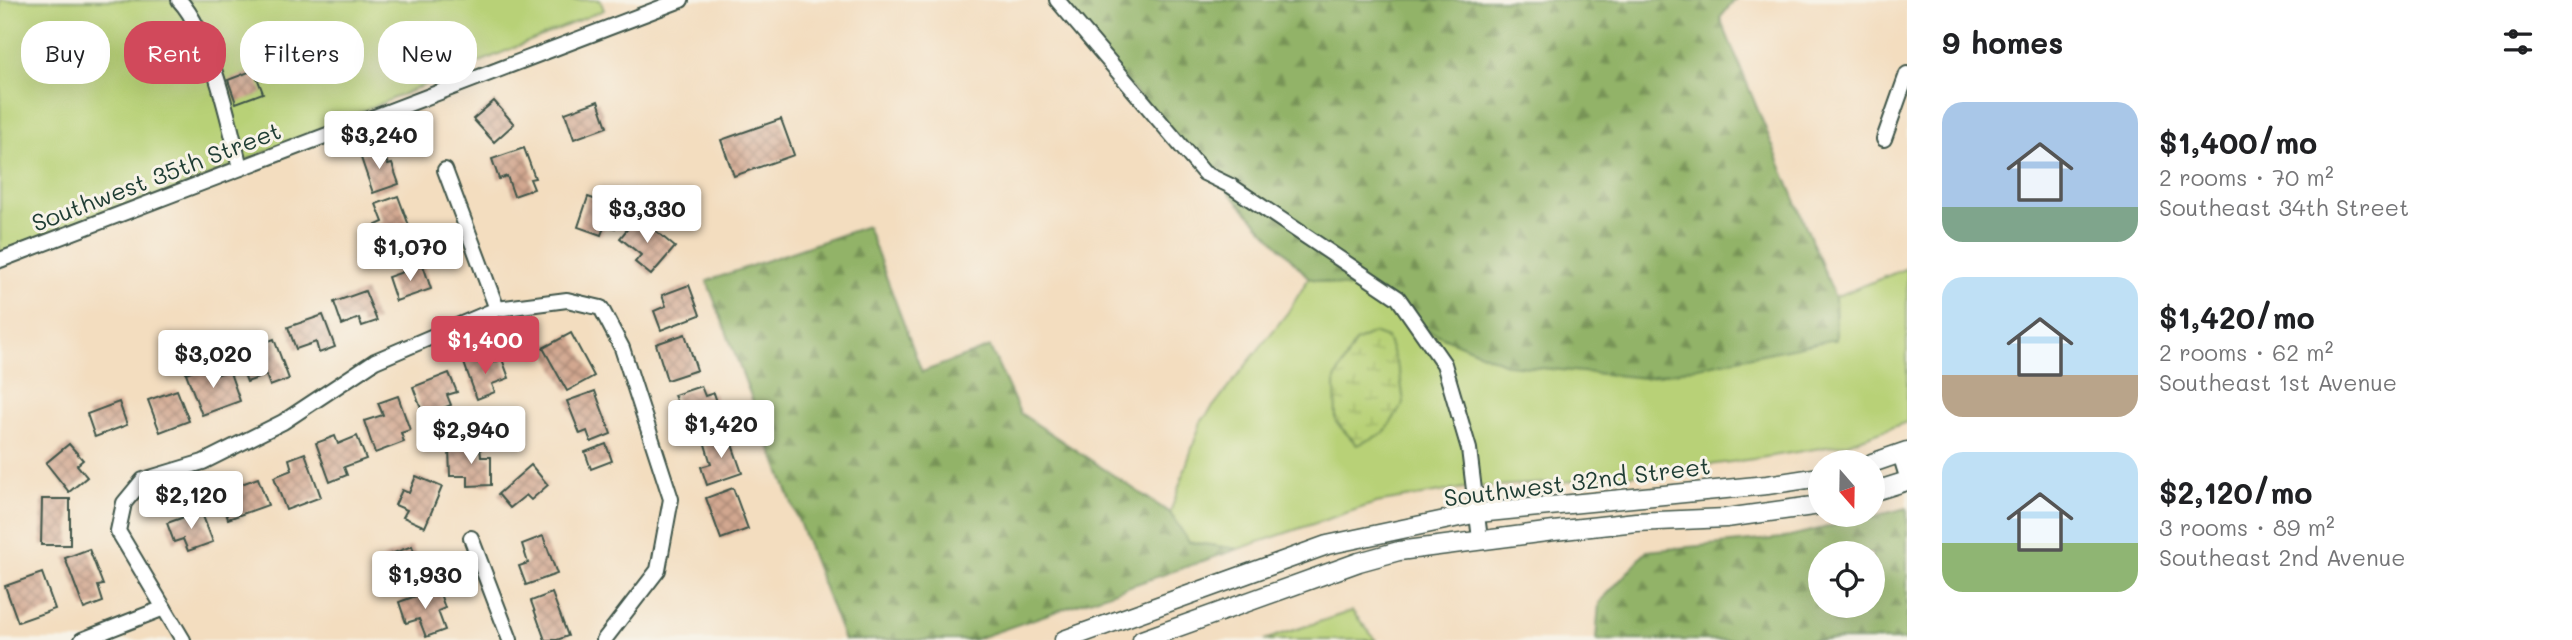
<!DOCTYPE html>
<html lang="en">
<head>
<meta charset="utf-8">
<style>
  :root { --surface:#fff; --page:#f2f2f2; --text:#202124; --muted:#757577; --accent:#d1495b }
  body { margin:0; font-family:Mali,sans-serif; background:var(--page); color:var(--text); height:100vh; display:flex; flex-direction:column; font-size:26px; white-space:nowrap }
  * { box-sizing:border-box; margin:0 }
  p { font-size:23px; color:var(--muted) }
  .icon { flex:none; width:38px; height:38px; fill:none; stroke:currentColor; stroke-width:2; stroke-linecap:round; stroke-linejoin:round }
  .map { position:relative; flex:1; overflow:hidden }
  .side { display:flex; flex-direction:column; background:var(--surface); width:665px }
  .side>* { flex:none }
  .hud { position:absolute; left:21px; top:21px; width:665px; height:63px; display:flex; gap:14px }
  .needle { width:46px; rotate:160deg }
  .controls { position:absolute; left:1808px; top:450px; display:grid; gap:14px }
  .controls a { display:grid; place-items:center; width:77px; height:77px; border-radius:50%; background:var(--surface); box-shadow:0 7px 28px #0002; font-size:35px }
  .price { position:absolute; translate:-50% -60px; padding:0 16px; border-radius:7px; background:#fff; color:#222; font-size:23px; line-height:46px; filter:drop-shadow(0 2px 4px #0008) }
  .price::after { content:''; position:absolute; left:50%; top:42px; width:21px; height:16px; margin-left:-10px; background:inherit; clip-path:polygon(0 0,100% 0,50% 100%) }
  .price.current { background:var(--accent); color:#fff }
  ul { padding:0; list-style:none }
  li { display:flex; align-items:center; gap:21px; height:175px; padding:0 35px }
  li span { display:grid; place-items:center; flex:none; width:196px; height:140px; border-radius:21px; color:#555 }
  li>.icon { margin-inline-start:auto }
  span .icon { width:84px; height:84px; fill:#fffc; stroke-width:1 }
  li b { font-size:30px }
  h2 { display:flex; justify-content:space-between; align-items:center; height:84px; padding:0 35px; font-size:30px }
  .chip { padding:0 24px; border-radius:28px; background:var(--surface); box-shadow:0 7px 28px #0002; font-size:24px; line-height:63px }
  .chip.current { background:var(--accent); color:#fff }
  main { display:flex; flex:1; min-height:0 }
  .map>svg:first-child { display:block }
</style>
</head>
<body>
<main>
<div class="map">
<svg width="1907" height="640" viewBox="0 0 1907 640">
  <defs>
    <pattern id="forest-firs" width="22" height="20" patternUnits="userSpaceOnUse" patternTransform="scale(1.75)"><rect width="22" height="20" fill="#92b368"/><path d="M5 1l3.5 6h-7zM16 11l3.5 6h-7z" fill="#779356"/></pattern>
    <pattern id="wetland-marsh" width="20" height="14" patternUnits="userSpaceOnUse" patternTransform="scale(1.75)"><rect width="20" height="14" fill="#b8d177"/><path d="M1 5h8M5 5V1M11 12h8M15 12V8" fill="none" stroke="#9eb468"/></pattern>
    <pattern id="building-cross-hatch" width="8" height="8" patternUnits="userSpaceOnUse" patternTransform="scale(1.75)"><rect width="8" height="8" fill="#d2a790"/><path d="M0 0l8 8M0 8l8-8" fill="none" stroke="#aa8976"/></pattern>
  </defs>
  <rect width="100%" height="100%" fill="#f7f3e8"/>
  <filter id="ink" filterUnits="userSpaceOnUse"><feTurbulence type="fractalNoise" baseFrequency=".0143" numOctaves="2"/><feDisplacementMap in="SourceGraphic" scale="14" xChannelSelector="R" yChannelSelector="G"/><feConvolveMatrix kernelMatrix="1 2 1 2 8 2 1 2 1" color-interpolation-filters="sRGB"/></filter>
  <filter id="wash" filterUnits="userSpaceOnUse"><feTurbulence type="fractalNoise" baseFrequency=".00686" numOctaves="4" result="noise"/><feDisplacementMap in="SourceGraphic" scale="28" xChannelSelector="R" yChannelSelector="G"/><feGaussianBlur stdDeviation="1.57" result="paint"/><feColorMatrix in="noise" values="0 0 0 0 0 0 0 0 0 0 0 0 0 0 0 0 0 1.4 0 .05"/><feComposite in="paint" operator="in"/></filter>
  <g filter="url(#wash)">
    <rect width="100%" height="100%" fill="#f3ddbf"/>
    <g fill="#b8d177" stroke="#6c8756" stroke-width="2">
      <polygon points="0,0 600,0 604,10 0,263"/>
      <polygon points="1907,268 1907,422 1845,444 1754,459 1593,480 1464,488 1376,503 1238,549 1189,542 1170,513 1201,422 1288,312 1309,278 1359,290 1415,325 1836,340 1835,297"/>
      <polygon points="1352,611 1376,640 1264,640"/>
    </g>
    <g fill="url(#forest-firs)" stroke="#58784e" stroke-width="2" fill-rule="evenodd">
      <polygon points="1049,0 1735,0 1720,18 1835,297 1836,339 1645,378 1508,365 1415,325 1359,290 1309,278"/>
      <polygon points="867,226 922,372 990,347 1020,413 1170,513 1189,542 1238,549 973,640 844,640 707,281"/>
      <path d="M1907,508V640H1596L1599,603L1647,551L1782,538ZM1872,553V606H1820V553Z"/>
    </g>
    <polygon fill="url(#wetland-marsh)" stroke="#6c8756" stroke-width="2" points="1373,333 1387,338 1400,374 1404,403 1384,433 1357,445 1336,422 1335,379 1355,342"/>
    <g id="blocks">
      <g fill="url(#building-cross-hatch)">
        <polygon points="254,70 263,93 236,103 228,80"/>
        <polygon points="494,101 514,124 494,142 473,119"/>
        <polygon points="598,101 607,127 574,139 565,113"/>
        <polygon points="781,119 794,155 734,176 721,140"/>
        <polygon points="381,148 388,165 392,164 399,184 373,193 360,155"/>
        <polygon points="524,148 535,178 530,179 534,189 514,196 507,176 499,179 492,159"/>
        <polygon points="398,196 411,231 380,243 374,226 383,222 376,204"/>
        <polygon points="588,197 622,209 615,228 605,225 601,235 578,227"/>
        <polygon points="638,216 675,247 651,275 635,262 641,255 620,238"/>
        <polygon points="423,265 431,289 396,301 388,277"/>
        <polygon points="689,285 700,315 661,330 654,311 666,306 662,295"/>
        <polygon points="365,291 377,321 362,326 359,318 342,325 334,302"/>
        <polygon points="323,315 335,347 319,353 316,342 296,349 288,327"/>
        <polygon points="531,330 532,347 517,348 516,331"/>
        <polygon points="571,333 594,376 567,391 543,348"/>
        <polygon points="685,334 697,370 667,380 656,344"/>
        <polygon points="274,339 289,379 270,386 266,375 247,382 236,353"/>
        <polygon points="483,357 485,365 502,359 509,378 492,384 495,392 477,399 464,363"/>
        <polygon points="204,366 208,378 229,370 240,401 202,415 186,373"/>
        <polygon points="449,373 457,392 447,395 451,405 424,416 413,387"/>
        <polygon points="701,386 705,396 714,393 720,411 712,414 715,423 696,430 689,411 681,413 674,395"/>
        <polygon points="177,390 189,421 160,432 148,400"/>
        <polygon points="595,391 611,434 591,442 587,431 580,434 567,401"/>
        <polygon points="398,396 410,430 401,433 404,442 375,453 364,421 383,415 378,403"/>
        <polygon points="119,402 127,425 95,437 87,414"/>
        <polygon points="728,433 742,473 707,485 701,467 711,464 704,441"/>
        <polygon points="335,436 338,444 357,436 366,459 344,467 347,475 330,482 316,443"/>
        <polygon points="69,444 83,460 77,465 87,477 69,492 46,463"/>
        <polygon points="606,444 612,461 591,469 585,452"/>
        <polygon points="480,447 481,457 491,457 491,485 468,486 468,476 450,476 449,448"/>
        <polygon points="305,453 321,497 286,510 274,477 292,470 289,459"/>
        <polygon points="531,465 548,485 531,500 526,495 510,508 498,494"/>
        <polygon points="416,476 442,487 425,527 403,517 407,510 395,505 402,490 409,493"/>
        <polygon points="258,478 268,505 228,519 219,492"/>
        <polygon points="733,488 748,529 721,539 706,498"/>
        <polygon points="42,499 70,499 70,545 41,545"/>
        <polygon points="201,511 213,542 188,551 183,539 174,542 167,523"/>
        <polygon points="543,536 557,574 526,585 519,566 528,563 522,544"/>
        <polygon points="412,546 419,565 432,561 438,579 396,595 383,557"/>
        <polygon points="89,549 103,585 98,586 103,602 84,609 65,558"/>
        <polygon points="42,573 55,609 18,622 5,586"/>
        <polygon points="438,588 445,608 438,611 445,630 426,637 419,619 406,623 399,602"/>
        <polygon points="552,593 568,636 557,640 545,640 531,601"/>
      </g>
    </g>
  </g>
  <g filter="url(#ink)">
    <use href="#blocks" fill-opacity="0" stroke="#3f5549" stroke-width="2"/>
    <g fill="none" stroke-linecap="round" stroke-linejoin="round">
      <g stroke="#3f5549" stroke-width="18">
        <g id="minor">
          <path d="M179,0C210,33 230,124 240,168"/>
          <polyline points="1057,0 1204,173 1231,186 1398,298 1444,364 1469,449 1480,539"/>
          <polyline points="1884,139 1907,74"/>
          <polyline points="445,170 497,309"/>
          <polyline points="0,260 681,0"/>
          <polyline points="1900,454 1907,477"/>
          <polyline points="471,538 510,640"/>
          <polyline points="82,640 164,608"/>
          <polyline points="183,640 118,531 124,503 143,480 203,462 283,422 375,361 497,309 567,300 601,308 622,348 671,499 658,570 604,640"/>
        </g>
      </g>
      <g stroke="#3f5549" stroke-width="21">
        <g id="major">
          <polyline points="1872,463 1907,451"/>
          <polyline points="1872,492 1907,481"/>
          <polyline points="1064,640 1327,545 1478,513 1767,485 1820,477"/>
          <polyline points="1142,640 1359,562 1399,551 1554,531 1636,522 1726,518 1820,505"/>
        </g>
      </g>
      <use href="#minor" stroke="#fff" stroke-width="14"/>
      <use href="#major" stroke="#fff" stroke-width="18"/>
    </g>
  </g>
  <g text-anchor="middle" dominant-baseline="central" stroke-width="6" stroke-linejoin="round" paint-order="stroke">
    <g font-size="24" fill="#1f3d34" stroke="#f7f3e8">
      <text transform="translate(156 176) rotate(-21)">Southwest 35th Street</text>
      <text transform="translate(1577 481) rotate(-7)">Southwest 32nd Street</text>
    </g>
  </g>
</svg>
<div class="controls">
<a><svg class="needle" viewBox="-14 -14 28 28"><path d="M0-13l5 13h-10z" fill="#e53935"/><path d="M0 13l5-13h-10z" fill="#757577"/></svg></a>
<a><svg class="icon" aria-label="locate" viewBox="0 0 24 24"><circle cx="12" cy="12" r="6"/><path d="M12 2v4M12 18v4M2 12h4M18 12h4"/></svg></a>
</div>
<b class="price" style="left:379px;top:171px">$3,240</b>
<b class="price" style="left:647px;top:245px">$3,330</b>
<b class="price" style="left:410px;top:283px">$1,070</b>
<b class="price current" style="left:485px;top:376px">$1,400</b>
<b class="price" style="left:213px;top:390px">$3,020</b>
<b class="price" style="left:721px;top:460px">$1,420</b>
<b class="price" style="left:471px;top:466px">$2,940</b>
<b class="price" style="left:191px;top:531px">$2,120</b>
<b class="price" style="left:425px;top:611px">$1,930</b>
<div class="hud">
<a class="chip">Buy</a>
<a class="chip current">Rent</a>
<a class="chip">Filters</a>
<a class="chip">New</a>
</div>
</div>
<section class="side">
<h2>9 homes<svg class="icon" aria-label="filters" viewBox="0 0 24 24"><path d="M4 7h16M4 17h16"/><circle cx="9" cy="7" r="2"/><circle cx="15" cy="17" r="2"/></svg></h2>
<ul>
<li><span style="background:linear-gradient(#a9c7e8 75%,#7fa58c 0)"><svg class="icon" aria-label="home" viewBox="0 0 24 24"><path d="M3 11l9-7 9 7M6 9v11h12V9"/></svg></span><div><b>$1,400/mo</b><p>2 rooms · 70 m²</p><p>Southeast 34th Street</p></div></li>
<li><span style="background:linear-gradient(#bfe0f5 70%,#b9a48a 0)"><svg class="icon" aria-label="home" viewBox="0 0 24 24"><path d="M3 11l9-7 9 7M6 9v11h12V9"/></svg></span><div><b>$1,420/mo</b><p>2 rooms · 62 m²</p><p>Southeast 1st Avenue</p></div></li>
<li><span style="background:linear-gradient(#bfe0f5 65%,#8fb573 0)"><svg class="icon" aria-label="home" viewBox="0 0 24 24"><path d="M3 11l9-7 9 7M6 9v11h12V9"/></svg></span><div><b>$2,120/mo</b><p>3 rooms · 89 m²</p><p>Southeast 2nd Avenue</p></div></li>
</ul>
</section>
</main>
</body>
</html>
